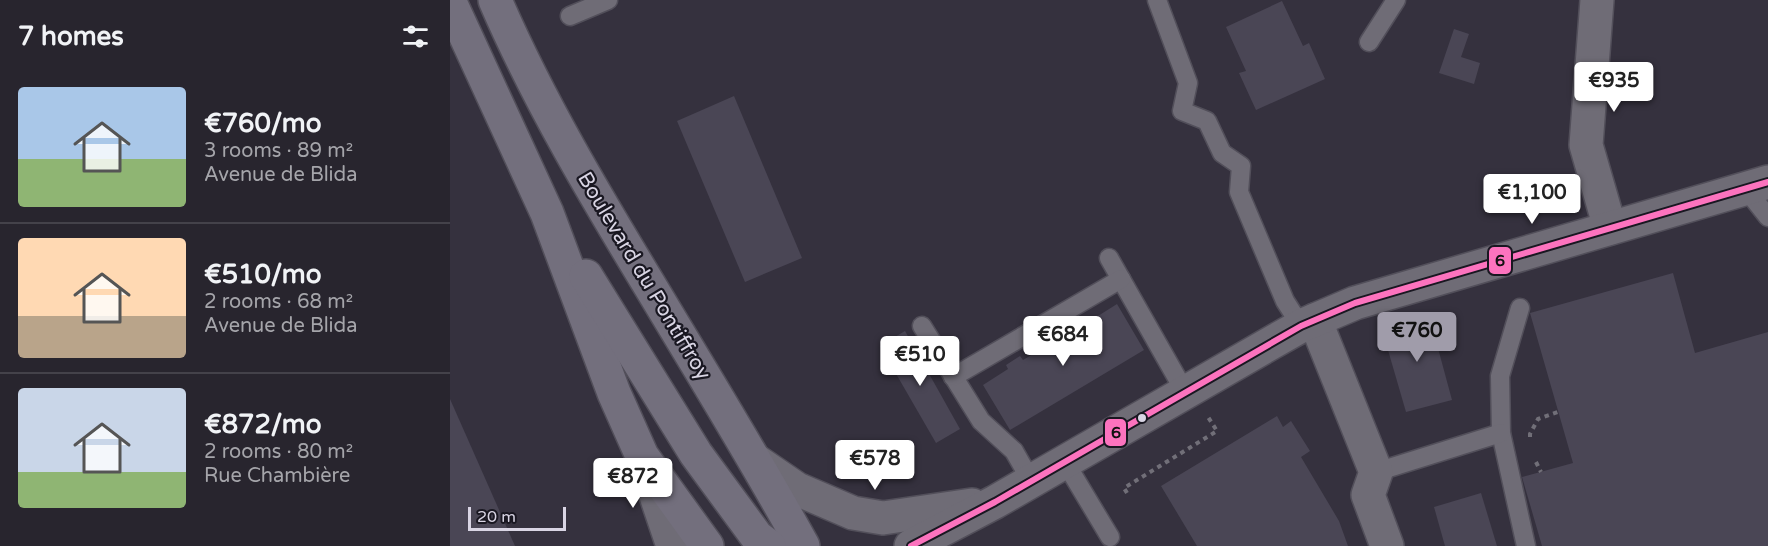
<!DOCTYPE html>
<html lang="en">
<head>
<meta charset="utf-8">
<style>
  :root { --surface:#28252e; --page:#302d36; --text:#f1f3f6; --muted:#a5a5aa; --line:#44424a; --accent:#a09caa }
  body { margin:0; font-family:"Varela Round",sans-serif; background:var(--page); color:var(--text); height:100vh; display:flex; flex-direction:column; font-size:22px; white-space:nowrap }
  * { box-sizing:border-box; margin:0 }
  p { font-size:20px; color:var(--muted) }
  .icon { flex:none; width:33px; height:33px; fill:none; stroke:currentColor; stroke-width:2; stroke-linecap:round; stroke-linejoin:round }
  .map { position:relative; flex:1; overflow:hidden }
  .panel { display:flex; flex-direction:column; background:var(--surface); width:450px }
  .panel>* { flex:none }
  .scale { position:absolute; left:18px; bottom:15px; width:98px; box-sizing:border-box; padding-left:6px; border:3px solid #d9d5e4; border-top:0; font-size:16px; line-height:21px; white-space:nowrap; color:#d9d5e4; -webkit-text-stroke:4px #191721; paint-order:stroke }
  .price { position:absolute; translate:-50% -51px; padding:0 14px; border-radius:6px; background:#fff; color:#222; font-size:20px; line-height:39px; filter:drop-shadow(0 2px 3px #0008) }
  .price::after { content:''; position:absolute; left:50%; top:36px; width:18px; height:14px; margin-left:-9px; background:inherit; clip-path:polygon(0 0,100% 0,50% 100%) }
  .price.current { background:var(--accent); color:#111 }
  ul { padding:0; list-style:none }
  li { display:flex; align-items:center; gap:18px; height:150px; padding:0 18px }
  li+li { border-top:2px solid var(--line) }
  li span { display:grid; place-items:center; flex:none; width:168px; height:120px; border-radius:6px; color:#555 }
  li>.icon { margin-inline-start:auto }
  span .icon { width:72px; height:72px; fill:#fffc; stroke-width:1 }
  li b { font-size:26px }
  h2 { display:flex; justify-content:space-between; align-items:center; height:72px; padding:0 18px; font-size:26px }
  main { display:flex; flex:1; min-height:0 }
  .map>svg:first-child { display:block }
</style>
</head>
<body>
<main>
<section class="panel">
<h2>7 homes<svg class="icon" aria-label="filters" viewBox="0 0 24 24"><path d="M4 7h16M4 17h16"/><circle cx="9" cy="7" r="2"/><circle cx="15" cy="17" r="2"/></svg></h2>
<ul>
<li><span style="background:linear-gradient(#a9c7e8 60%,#8fb573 0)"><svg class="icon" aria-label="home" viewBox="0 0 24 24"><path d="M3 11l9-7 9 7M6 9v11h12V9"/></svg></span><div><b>€760/mo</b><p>3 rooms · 89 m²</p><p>Avenue de Blida</p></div></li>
<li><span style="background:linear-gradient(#ffd9b3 65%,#b9a48a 0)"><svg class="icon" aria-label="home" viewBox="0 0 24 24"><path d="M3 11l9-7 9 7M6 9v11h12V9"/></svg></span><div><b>€510/mo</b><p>2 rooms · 68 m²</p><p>Avenue de Blida</p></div></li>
<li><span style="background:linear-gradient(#c9d6e8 70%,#8fb573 0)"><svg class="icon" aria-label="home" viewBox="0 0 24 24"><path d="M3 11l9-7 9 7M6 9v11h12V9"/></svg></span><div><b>€872/mo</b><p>2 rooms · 80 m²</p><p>Rue Chambière</p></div></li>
</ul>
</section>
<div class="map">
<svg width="1318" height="546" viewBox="0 0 1318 546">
  <rect width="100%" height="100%" fill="#35313e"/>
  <g fill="#4a4655">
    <polygon points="832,1 853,46 859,43 875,79 806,110 789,73 796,71 776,27"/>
    <polygon points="1004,29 1019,34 1011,57 1030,63 1024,84 989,73"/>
    <polygon points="284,96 352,258 295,282 227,121"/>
    <polygon points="1223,273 1245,353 1318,332 1318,546 1092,546 1072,477 1123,463 1080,313"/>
    <polygon points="667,304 694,350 560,430 533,385 558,369 556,365 570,356 573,360 625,329 622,325 636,316 640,321"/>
    <polygon points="979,315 1002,400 956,412 931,326"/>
    <polygon points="455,331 510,429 486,443 430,346"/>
    <polygon points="0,399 65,546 0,546"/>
    <polygon points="827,416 833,427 841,421 860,451 851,457 889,521 898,546 747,546 711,486"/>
    <polygon points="1031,493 1047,546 995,546 984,507"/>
  </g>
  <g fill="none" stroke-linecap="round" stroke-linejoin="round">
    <g stroke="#524f5a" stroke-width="21">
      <g id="service">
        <polyline points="707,0 738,83 732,111 757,121 772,153 791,166 789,192 835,301 851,326"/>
        <polyline points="120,16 158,0"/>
        <polyline points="919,42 946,0"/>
        <polyline points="1295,188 1318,217"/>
        <polyline points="659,258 735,392"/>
        <polyline points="1070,308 1050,376 1051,433 1076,546"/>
        <polyline points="472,326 531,421 564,451 581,481"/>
        <polyline points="503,377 671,279"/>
        <polyline points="615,462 660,537"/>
        <polyline points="926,472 1051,433"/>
      </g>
    </g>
    <g stroke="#524f5a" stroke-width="36">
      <g id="minor">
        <polyline points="1147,0 1136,145 1160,228"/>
        <polyline points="865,320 926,472 918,495 937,546"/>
        <polyline points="196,466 223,546"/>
      </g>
    </g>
    <g stroke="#524f5a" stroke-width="36">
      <g id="secondary">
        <polyline points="306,461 347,489 403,513 433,518 522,505"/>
        <polyline points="461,546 545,502 821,343 851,326 905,303 1318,182"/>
      </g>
    </g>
    <g stroke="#524f5a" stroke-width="36">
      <g id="primary">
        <path d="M45,0C89,102 146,197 203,291C254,376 306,460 353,546"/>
        <polyline points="0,2 97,213 164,393 192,456 257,546"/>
        <polyline points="136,276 246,454 307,537 319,546"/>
      </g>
    </g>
    <g stroke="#716f78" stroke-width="4" stroke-dasharray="4.5 4.5" stroke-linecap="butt">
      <polyline points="1080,437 1080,434 1088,419 1108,412"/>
      <polyline points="1086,462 1091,472"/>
      <polyline points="677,493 674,488 767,431 758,417"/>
    </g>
    <use href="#service" stroke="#6f6c76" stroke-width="18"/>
    <use href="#minor" stroke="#6f6c76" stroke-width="33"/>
    <use href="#secondary" stroke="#6f6c76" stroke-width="33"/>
    <use href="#primary" stroke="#736f7d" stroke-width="33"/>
    <g stroke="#191721" stroke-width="10">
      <polyline id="bus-1" points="461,546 545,502 851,326 905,303 1318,182"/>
    </g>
    <use href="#bus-1" stroke="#fc73be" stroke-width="6"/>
  </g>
  <circle fill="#d9d5e4" stroke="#191721" stroke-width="2" cx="692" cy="418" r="5"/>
  <g text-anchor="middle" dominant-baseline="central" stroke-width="4.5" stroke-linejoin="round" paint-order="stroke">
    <g font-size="21" fill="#d9d5e4" stroke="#191721">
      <text transform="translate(194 276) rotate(59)">Boulevard du Pontiffroy</text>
    </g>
  </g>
  <g stroke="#191721" stroke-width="2">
    <rect x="1038" y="246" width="24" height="29" rx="6" fill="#fc73be"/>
    <rect x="654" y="418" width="23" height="29" rx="6" fill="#fc73be"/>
  </g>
  <g font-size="16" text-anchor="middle" font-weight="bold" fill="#111">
    <text x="1050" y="266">6</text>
    <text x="666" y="438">6</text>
  </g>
</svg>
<div class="scale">20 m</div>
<b class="price" style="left:1164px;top:113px">€935</b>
<b class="price" style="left:1082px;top:225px">€1,100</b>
<b class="price current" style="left:967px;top:363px">€760</b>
<b class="price" style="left:613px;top:367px">€684</b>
<b class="price" style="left:470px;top:387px">€510</b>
<b class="price" style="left:425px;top:491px">€578</b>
<b class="price" style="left:183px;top:509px">€872</b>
</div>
</main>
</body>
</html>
